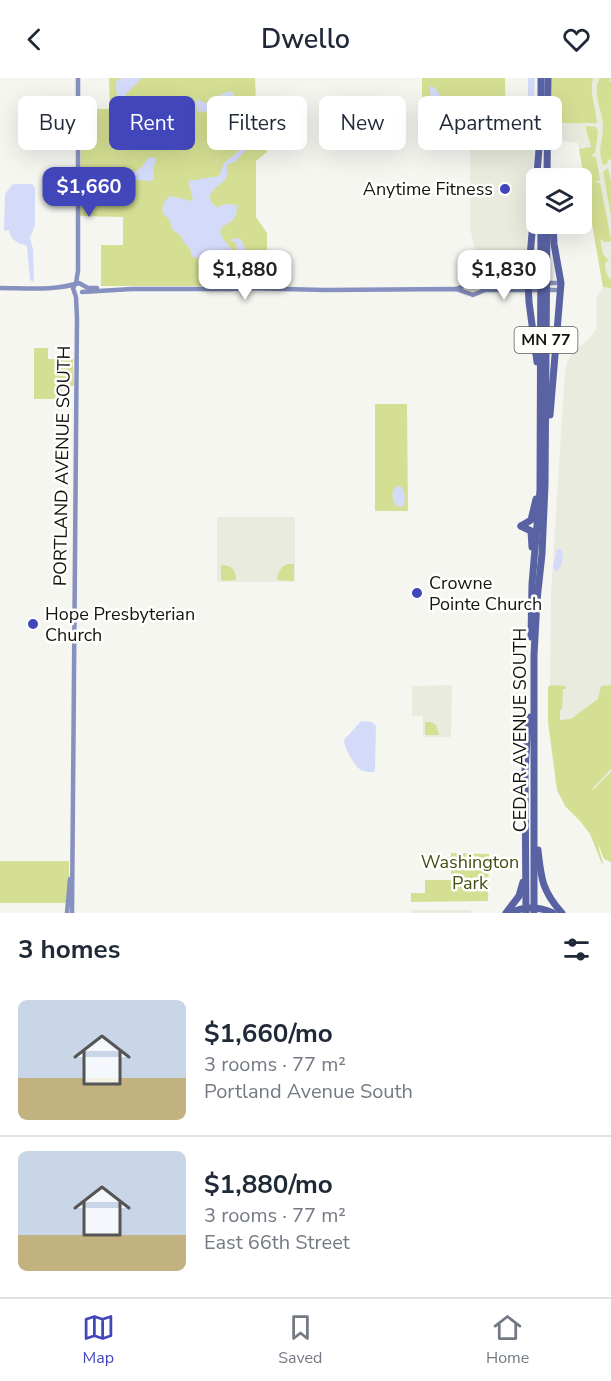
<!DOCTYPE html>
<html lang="en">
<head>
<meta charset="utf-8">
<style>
  :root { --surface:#fff; --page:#f6f6f7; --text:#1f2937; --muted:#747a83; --line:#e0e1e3; --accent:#4246bb }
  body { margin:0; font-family:"Nunito Sans",sans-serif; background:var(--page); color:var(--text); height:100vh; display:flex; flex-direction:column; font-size:22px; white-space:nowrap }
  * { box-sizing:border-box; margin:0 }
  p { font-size:20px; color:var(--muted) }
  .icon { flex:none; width:33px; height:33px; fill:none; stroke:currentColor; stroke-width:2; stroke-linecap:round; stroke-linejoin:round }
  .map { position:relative; height:835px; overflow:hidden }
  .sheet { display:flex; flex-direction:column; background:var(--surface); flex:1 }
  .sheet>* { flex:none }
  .guide { position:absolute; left:18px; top:18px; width:576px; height:54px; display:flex; gap:12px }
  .tools { position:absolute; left:526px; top:90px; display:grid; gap:12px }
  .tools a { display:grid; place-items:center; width:66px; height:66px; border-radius:9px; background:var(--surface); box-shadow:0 6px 24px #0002; font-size:30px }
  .price { position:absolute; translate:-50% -51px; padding:0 14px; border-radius:12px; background:#fff; color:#222; font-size:20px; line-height:39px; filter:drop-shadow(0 2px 3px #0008) }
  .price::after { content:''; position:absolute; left:50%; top:36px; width:18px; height:14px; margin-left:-9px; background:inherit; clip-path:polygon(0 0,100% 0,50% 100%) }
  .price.current { background:var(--accent); color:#fff }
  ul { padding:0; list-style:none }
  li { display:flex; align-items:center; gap:18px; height:150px; padding:0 18px }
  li+li { border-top:2px solid var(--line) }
  li span { display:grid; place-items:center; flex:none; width:168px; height:120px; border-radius:9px; color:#555 }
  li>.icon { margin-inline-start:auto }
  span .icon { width:72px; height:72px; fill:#fffc; stroke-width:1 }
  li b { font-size:26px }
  h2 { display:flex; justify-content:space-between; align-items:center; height:72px; padding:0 18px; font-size:26px }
  .pill { padding:0 21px; border-radius:9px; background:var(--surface); box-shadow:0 6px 24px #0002; font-size:21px; line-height:54px }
  .pill.current { background:var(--accent); color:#fff }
  header { display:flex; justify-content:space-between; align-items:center; height:78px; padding:0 18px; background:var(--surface); font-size:27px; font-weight:600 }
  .tab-bar { display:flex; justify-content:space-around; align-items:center; height:84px; border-top:2px solid var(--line); background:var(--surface); font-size:16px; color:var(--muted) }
  .tab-bar a { display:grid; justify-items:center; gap:3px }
  .tab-bar .current { color:var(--accent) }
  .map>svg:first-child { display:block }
</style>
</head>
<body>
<header><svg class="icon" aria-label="back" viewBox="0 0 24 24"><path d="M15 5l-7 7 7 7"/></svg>Dwello<svg class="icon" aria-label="heart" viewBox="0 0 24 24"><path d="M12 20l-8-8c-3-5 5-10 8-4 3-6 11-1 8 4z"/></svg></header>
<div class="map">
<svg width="611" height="835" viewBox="0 0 611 835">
  <rect width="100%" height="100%" fill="#f5f6f0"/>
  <g fill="#e9ebde">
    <polygon points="557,0 611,0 611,783 592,751 550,608 551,515 565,292 567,284 569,280 575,272 586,264 593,256 597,249 596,221 603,209 578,65 560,63"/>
    <polygon points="506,50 536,50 524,199 482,206 479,205 477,198 477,178 470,151 470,56 506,55"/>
    <rect x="217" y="439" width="78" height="65"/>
    <polygon points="452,607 451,659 423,659 423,638 412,638 412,608"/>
    <rect x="412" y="832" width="59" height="3"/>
  </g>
  <g fill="#d5df93">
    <polygon points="109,0 255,0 256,26 267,40 267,74 256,83 256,139 267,155 267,208 101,208 101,167 123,167 123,139 80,138 81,31 110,31"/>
    <path d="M422,0H505L506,45L493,46V55L470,56C460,45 456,43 442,43L437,38L422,33Z"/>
    <path d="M551,0H593C589,15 596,30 597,45H554L553,43Z"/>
    <path d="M600,0H611L609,3L611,4V81L608,82L607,86L603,87C597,70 603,64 603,48C603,33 591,13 600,0Z"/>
    <path d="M586,48L596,49L598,54L595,75L593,76L592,78L596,79L600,102L595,104L600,105L611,161L610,164H605L600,161L603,176L609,183L605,184C605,191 606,197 611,202V210L603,209L579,71L591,69C590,62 586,55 586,48Z"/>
    <polygon points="608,90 611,104 611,138 603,94"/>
    <polygon points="34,270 48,270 48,281 73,281 74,308 62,308 62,321 34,321"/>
    <polygon points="375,326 407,326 408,433 375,433"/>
    <path d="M288,486H294V501L293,503L277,502C278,494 280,489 288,486Z"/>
    <path d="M221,487C232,487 236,492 236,502L223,503L221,501Z"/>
    <polygon points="551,607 566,608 566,611 563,611 562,632 560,632 560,642 571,641 598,621 601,608 611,607 611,691 592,711 594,711 611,694 611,784 604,781 599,768 599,772 603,784 602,786 590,756 580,743 565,728 557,712 548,644 548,609"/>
    <polygon points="425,644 431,644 436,647 439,657 427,657 425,656"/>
    <polygon points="451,775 489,776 488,823 411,824 411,815 425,815 425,802 451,802"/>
    <rect x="0" y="783" width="69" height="42"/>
  </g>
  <g fill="#d4dbf9">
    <polygon points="122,0 141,0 141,1 126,16 125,20 121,24 117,23 116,6 117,2"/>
    <polygon points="528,0 535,0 535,2 533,41 530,45 528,45"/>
    <path d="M430,8C439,11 441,18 439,27L436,28C430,24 430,15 430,8Z"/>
    <polygon points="231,13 234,16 234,25 236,33 235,44 242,51 242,57 245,60 245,62 242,63 237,61 234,49 225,40 213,33 198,34 196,25 197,21 205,25 212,25 221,16"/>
    <path d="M247,30L250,31C252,43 264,53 257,65L254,63C258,50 245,43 247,30Z"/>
    <path d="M242,70L245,72V73L235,84L228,86C227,90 228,96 226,100C220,110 200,114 216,129L226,126L237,127C238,141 231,144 222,149L220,154L224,162L233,173L223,181L220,182L195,180L192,178L190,171L182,162L181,158L173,152L169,141L164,137L162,131L165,123L169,119L172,118L191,123L193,121L188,103L219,98L224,85Z"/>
    <polygon points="152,79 157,81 153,90 154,101 150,103 138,102 133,103 129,102 130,96 141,90 148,80"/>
    <path d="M15,106H32L35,110V147L30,160L33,171L34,201L33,204L30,202L27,168L23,166H20C14,163 10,159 9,152L5,153L4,151L5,116L12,107Z"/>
    <path d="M232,161L239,160C246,166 247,179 246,187L243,189H233L225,193H219L218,190L219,188C233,185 239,181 236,165L231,163Z"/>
    <path d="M398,408H401C405,414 407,423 402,429H399C393,426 392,419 393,412Z"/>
    <path d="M557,471H561C565,479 562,489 556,494L553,489Z"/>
    <path d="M361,643L372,644L376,648L375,691L374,694C371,694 366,694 363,693C356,691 344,670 344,662Z"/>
  </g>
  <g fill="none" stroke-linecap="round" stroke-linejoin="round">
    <g stroke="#8791bf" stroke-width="4.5">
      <polyline points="76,205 78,193 78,0"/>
      <path d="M0,210C26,210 54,213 79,205L88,210H97"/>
      <polyline points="231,211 246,210 325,212 456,211 473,217 485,212 560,212"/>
      <polyline points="456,211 472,205 482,209 510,205 561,205"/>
      <polyline points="82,214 132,211 232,211"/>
      <polyline points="67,835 70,801"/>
      <polyline points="72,835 77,241 76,219 73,210 75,206"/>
    </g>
    <g stroke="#5963a4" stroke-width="7">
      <polyline points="552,37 552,55"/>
      <polyline points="541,50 541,0"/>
      <polyline points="547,100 548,0"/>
      <polyline points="537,284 529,224 528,203 541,47"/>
      <polyline points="550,337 561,205 554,166 553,146"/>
      <polyline points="521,448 531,453 532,469"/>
      <polyline points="521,448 531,442 536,421"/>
      <polyline points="531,559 532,506 540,412 541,146"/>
      <path d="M538,772C541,800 542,813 562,835"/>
      <polyline points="506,835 519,818 523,804"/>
      <path d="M510,835C525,828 538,828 553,835"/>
      <polyline points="526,835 525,692 528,648 530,639"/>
      <polyline points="534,835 534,577 537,522 542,476 545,407 547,146"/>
    </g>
  </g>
  <g fill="#4246bb" stroke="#fffffe" stroke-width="2">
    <circle cx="505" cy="111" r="6"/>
    <circle cx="417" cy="515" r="6"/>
    <circle cx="33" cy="546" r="6"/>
  </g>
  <g text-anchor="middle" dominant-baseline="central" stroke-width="5" stroke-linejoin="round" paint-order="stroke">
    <rect fill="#fffffe" stroke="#5a5a59" stroke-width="1.5" x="514.5" y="249" width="63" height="26" rx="4.5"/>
    <g font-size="16" font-weight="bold" fill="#141412">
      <text x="546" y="262">MN 77</text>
    </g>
    <g font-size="18" fill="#141412" stroke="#fffffe" text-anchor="start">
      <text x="493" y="111" text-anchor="end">Anytime Fitness</text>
      <text x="429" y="505">Crowne<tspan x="429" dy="21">Pointe Church</tspan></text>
      <text x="45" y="536">Hope Presbyterian<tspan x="45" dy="21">Church</tspan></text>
    </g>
    <g font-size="18" fill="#141412" stroke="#fffffe">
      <text transform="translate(62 388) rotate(-89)">PORTLAND AVENUE SOUTH</text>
      <text transform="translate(520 652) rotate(-90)">CEDAR AVENUE SOUTH</text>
    </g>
    <g font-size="18" fill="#484d12" stroke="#fffffe">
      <text x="470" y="784">Washington<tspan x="470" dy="21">Park</tspan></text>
    </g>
  </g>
</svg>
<div class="tools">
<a><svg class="icon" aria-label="layers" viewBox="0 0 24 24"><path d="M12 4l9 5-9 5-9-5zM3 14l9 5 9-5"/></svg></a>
</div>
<b class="price current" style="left:89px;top:140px">$1,660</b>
<b class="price" style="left:245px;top:223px">$1,880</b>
<b class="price" style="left:504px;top:223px">$1,830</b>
<div class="guide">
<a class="pill">Buy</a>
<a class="pill current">Rent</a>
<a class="pill">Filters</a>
<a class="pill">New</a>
<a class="pill">Apartment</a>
</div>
</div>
<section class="sheet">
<h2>3 homes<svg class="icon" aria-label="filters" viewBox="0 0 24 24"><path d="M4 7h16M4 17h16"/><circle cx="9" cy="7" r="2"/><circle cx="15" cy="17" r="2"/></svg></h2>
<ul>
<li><span style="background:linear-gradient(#c9d6e8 65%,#c2b280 0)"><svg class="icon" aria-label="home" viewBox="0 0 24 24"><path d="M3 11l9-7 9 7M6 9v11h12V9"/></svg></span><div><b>$1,660/mo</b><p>3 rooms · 77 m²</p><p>Portland Avenue South</p></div></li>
<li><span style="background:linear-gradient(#c9d6e8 70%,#c2b280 0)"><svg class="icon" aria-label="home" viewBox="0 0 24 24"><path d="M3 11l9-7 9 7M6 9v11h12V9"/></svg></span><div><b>$1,880/mo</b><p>3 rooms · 77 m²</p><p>East 66th Street</p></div></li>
</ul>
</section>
<nav class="tab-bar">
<a class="current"><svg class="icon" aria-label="map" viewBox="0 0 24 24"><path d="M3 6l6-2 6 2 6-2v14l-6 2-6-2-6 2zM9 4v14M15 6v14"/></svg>Map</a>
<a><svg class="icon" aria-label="saved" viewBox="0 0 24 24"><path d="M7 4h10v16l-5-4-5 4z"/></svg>Saved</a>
<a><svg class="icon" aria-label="home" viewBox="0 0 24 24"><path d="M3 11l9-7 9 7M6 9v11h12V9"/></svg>Home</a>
</nav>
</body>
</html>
